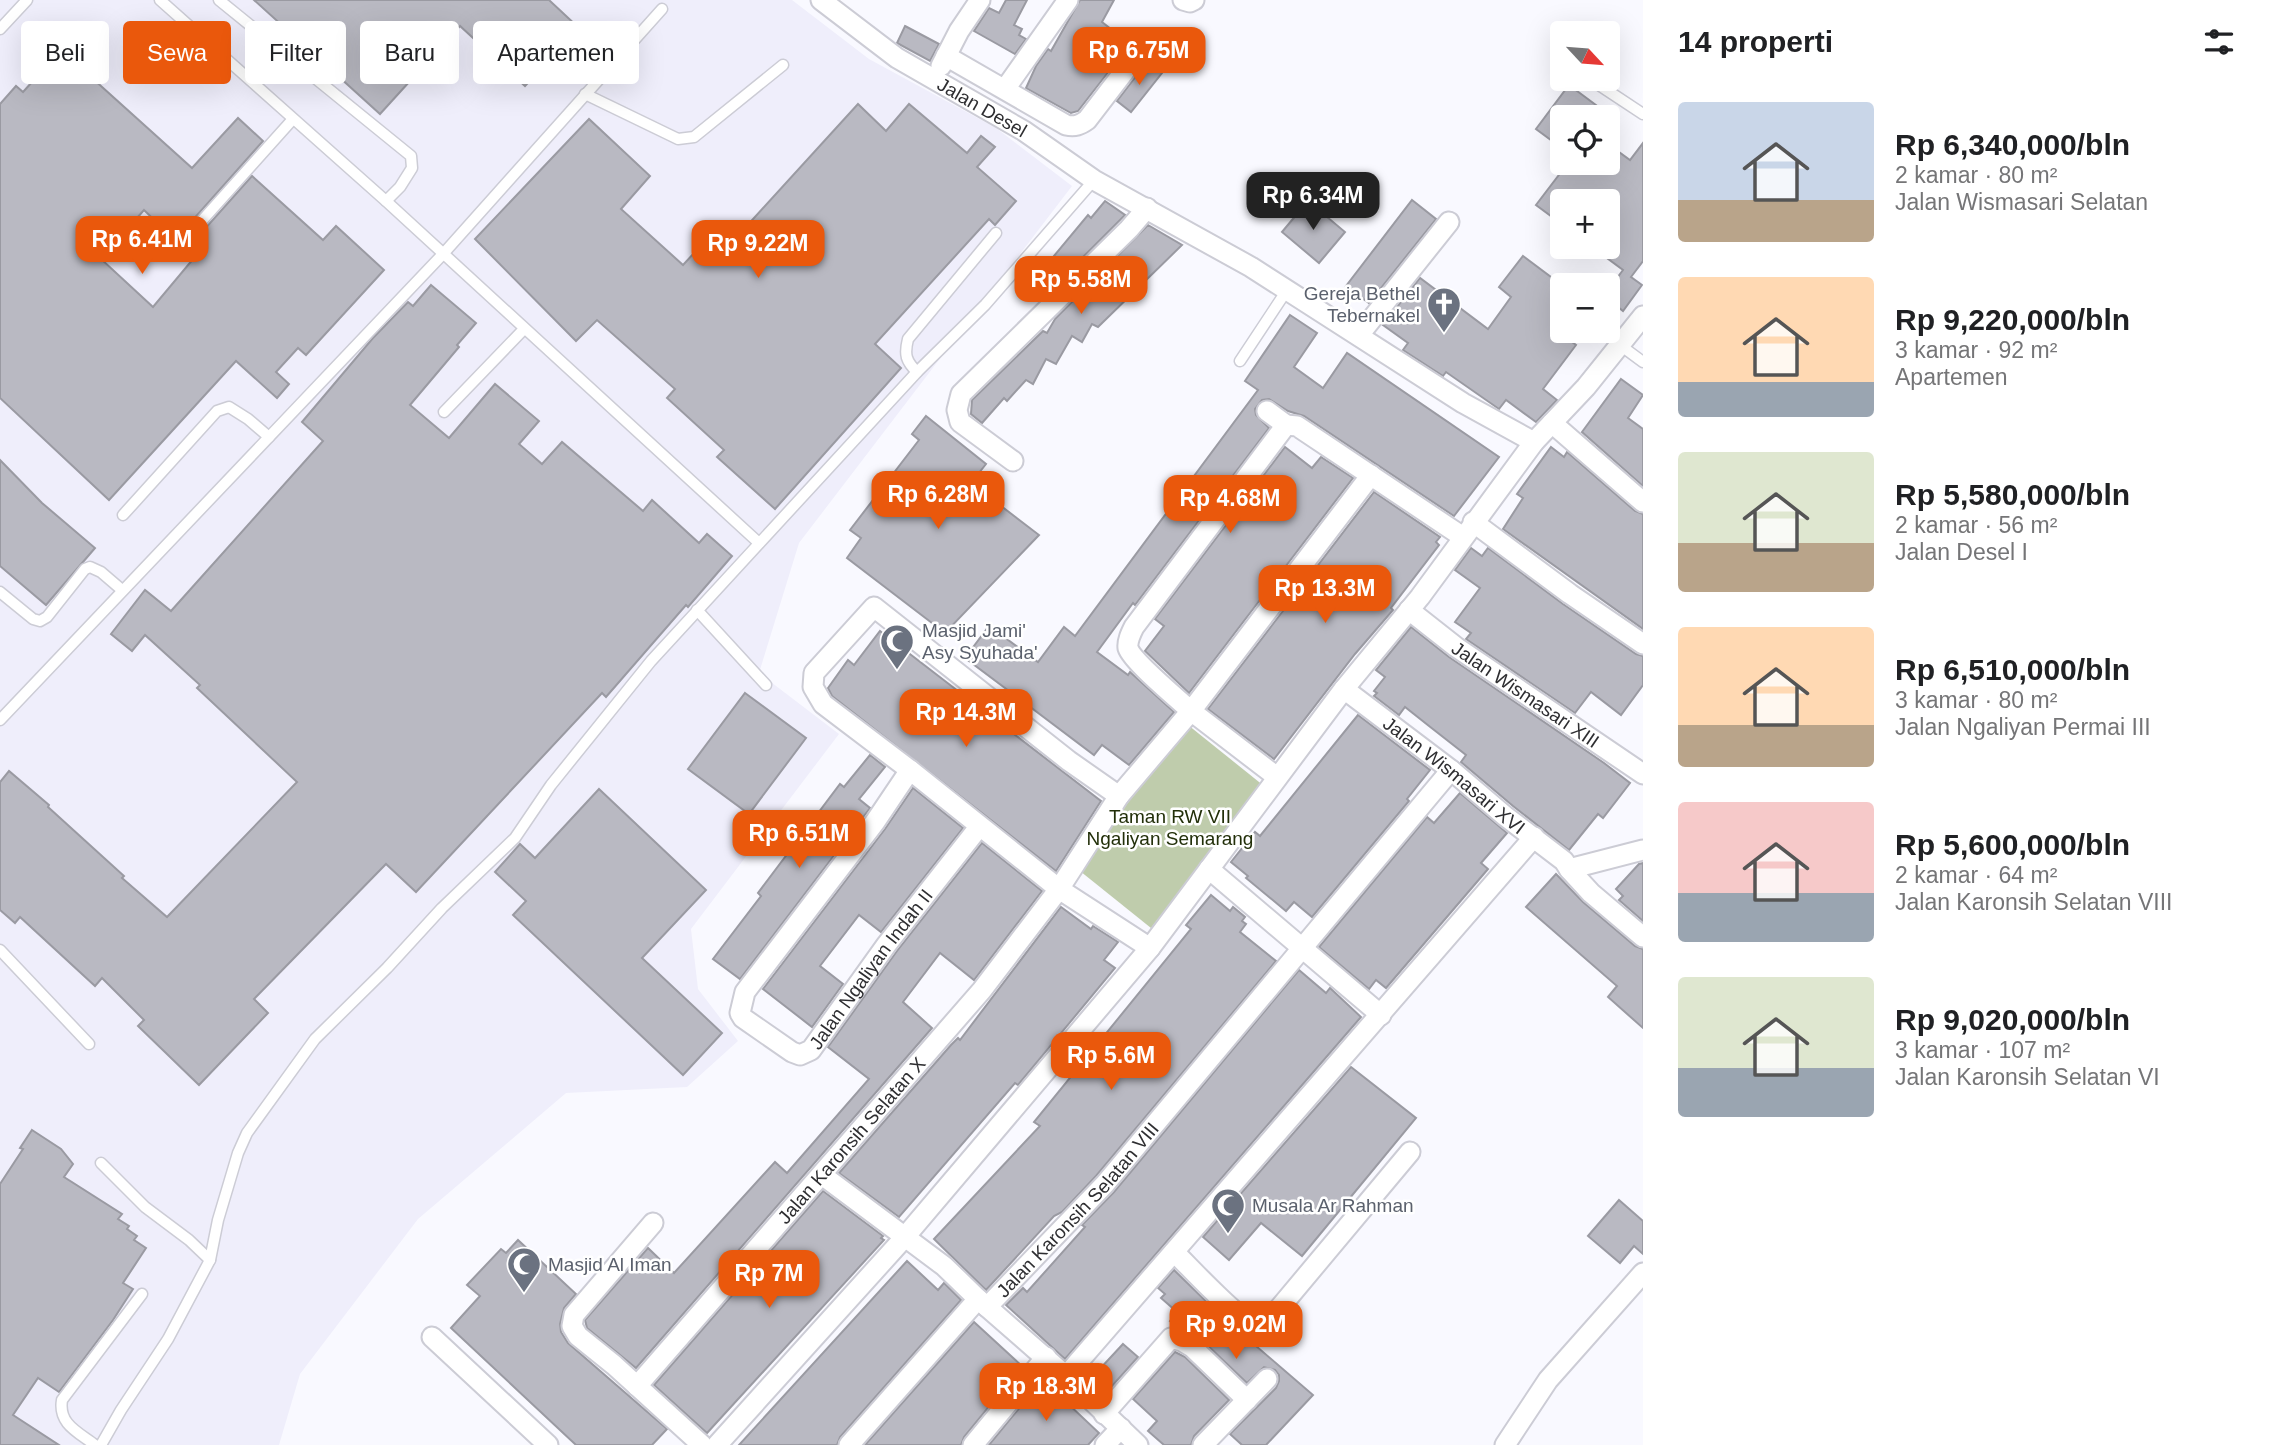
<!DOCTYPE html>
<html lang="id">
<head>
<meta charset="utf-8">
<style>
  :root { --surface:#fff; --page:#f2f2f2; --text:#202124; --muted:#757577; --accent:#ea580c }
  body { margin:0; font-family:Arial,sans-serif; background:var(--page); color:var(--text); height:100vh; display:flex; flex-direction:column; font-size:26px; white-space:nowrap }
  * { box-sizing:border-box; margin:0 }
  p { font-size:23px; color:var(--muted) }
  .icon { flex:none; width:38px; height:38px; fill:none; stroke:currentColor; stroke-width:2; stroke-linecap:round; stroke-linejoin:round }
  .map { position:relative; flex:1; overflow:hidden }
  .side { display:flex; flex-direction:column; background:var(--surface); width:630px }
  .side>* { flex:none }
  .banner { position:absolute; left:21px; top:21px; width:665px; height:63px; display:flex; gap:14px }
  .needle { width:46px; rotate:116deg }
  .fabs { position:absolute; left:1550px; top:21px; display:grid; gap:14px }
  .fabs a { display:grid; place-items:center; width:70px; height:70px; border-radius:7px; background:var(--surface); box-shadow:0 7px 28px #0002; font-size:35px }
  .price { position:absolute; translate:-50% -60px; padding:0 16px; border-radius:14px; background:var(--accent); color:#fff; font-size:23px; line-height:46px; filter:drop-shadow(0 2px 4px #0008) }
  .price::after { content:''; position:absolute; left:50%; top:42px; width:21px; height:16px; margin-left:-10px; background:inherit; clip-path:polygon(0 0,100% 0,50% 100%) }
  .price.selected { background:#222; color:#fff }
  ul { padding:0; list-style:none }
  li { display:flex; align-items:center; gap:21px; height:175px; padding:0 35px }
  li span { display:grid; place-items:center; flex:none; width:196px; height:140px; border-radius:7px; color:#555 }
  li>.icon { margin-inline-start:auto }
  span .icon { width:84px; height:84px; fill:#fffc; stroke-width:1 }
  li b { font-size:30px }
  h2 { display:flex; justify-content:space-between; align-items:center; height:84px; padding:0 35px; font-size:30px }
  .pill { padding:0 24px; border-radius:7px; background:var(--surface); box-shadow:0 7px 28px #0002; font-size:24px; line-height:63px }
  .pill.selected { background:var(--accent); color:#fff }
  main { display:flex; flex:1; min-height:0 }
  .map>svg:first-child { display:block }
</style>
</head>
<body>
<main>
<div class="map">
<svg width="1643" height="1445" viewBox="0 0 1643 1445">
  <rect width="100%" height="100%" fill="#f9f9ff"/>
  <polygon fill="#efeefb" points="0,0 792,0 869,59 996,128 1072,186 799,543 759,673 839,734 691,929 698,989 738,1041 687,1087 566,1093 418,1219 300,1374 279,1445 0,1445"/>
  <polygon fill="#bfccac" points="1188,725 1264,786 1151,928 1075,867"/>
  <g fill="#b9b9c2" stroke="#9a9aa2" stroke-width="2">
    <polygon points="254,0 549,0 579,28 525,86 460,26 380,114"/>
    <polygon points="1006,0 1027,0 1014,25 1022,29 1019,35 1026,39 1015,54 974,31 989,8 999,13"/>
    <polygon points="1080,0 1114,0 1102,22 1130,44 1078,111 1071,113 1026,88 1036,66 1048,49 1051,51"/>
    <polygon points="905,26 939,44 930,61 897,43"/>
    <polygon points="61,50 192,168 238,118 263,141 175,240 144,210 101,259 153,307 194,258 186,250 252,176 323,240 336,226 384,270 306,355 298,348 276,372 289,384 277,398 236,361 109,500 0,398 0,104 16,86 23,92"/>
    <polygon points="1147,62 1162,73 1131,112 1117,101"/>
    <polygon points="1569,85 1612,117 1563,117 1563,149 1536,129"/>
    <polygon points="858,104 886,131 909,104 967,153 981,136 995,147 977,167 1016,201 995,225 989,219 875,344 901,368 775,509 717,457 724,450 667,398 675,389 597,320 576,341 475,239 589,119 650,176 621,209 683,265 719,226 734,240"/>
    <polygon points="1643,143 1643,261 1631,277 1642,285 1623,311 1608,299 1608,290 1623,270 1592,247 1608,247 1608,201 1563,201 1563,225 1536,205 1568,163 1608,163 1608,144 1630,160"/>
    <polygon points="1412,200 1436,219 1369,303 1346,286"/>
    <polygon points="1105,201 1125,215 1059,281 1044,268 1088,215 1091,218"/>
    <polygon points="1308,201 1345,232 1319,263 1282,232"/>
    <polygon points="1148,225 1182,245 1098,327 1092,324 1082,342 1072,336 1056,364 1046,359 1033,384 1026,380 1007,401 1004,398 982,423 971,414 972,400 1043,331 1047,333 1055,319"/>
    <polygon points="1523,256 1563,286 1563,335 1576,345 1543,389 1557,400 1536,422 1506,400 1499,409 1446,372 1443,376 1403,350 1408,343 1383,325 1420,278 1488,329 1511,297 1499,287"/>
    <polygon points="431,285 476,323 457,345 459,347 410,405 449,438 495,384 539,421 519,444 542,464 562,442 643,511 652,500 699,543 707,534 732,556 688,607 686,605 606,697 602,693 416,892 386,864 254,999 268,1013 199,1085 138,1026 144,1020 102,978 95,986 20,917 15,923 0,910 0,782 9,771 49,805 48,807 124,876 122,878 167,917 297,782 197,688 200,685 145,635 132,651 111,634 145,590 171,611 323,441 302,422 373,338 408,302 413,306"/>
    <polygon points="1290,315 1317,333 1294,367 1323,388 1347,353 1499,457 1454,516 1304,416 1288,411 1269,399 1262,400 1255,409 1256,415 1269,428 1135,605 1133,603 1097,652 1128,675 1130,672 1174,712 1129,765 1102,745 1094,755 965,658 989,626 1038,662 1064,627 1075,636 1258,390 1245,381"/>
    <polygon points="1621,379 1643,395 1628,418 1643,429 1643,486 1582,432"/>
    <polygon points="926,416 986,464 971,483 1039,535 945,633 847,558 861,538 850,530 919,440 912,434"/>
    <polygon points="1285,447 1312,468 1321,457 1353,478 1189,693 1145,651 1164,626 1155,619"/>
    <polygon points="1551,447 1564,457 1567,452 1635,511 1643,514 1643,629 1503,529 1523,498 1517,494"/>
    <polygon points="0,460 42,503 95,548 46,605 0,566"/>
    <polygon points="1374,492 1440,537 1436,542 1439,545 1391,608 1393,610 1355,654 1274,759 1208,709"/>
    <polygon points="1471,548 1482,556 1488,548 1563,604 1636,654 1643,656 1643,685 1621,715 1591,692 1575,713 1466,639 1471,633 1455,622 1480,588 1455,570"/>
    <polygon points="1411,627 1449,657 1604,763 1630,783 1603,818 1598,814 1569,850 1513,806 1461,762 1466,755 1429,726 1405,707 1399,715 1374,696 1377,693 1374,691 1385,677 1376,670"/>
    <polygon points="880,631 1101,801 1056,871 832,696 828,688 848,660 854,665"/>
    <polygon points="745,693 806,738 749,814 688,769"/>
    <polygon points="1358,715 1430,770 1407,799 1409,801 1312,917 1294,902 1286,911 1246,878 1248,876 1231,862 1255,832 1260,836"/>
    <polygon points="870,755 885,767 859,799 870,808 740,979 713,959 761,896 758,893 840,784 844,787"/>
    <polygon points="913,788 963,828 881,932 859,915 820,966 843,984 812,1027 763,989 885,829"/>
    <polygon points="599,789 706,890 642,958 722,1033 683,1075 513,915 526,901 495,872 520,844 535,858"/>
    <polygon points="1460,793 1507,833 1481,863 1488,869 1386,988 1376,980 1369,989 1319,947 1427,817 1434,823"/>
    <polygon points="982,843 1042,891 974,980 940,953 903,1002 932,1028 636,1368 587,1328 585,1320 648,1248 674,1273 775,1162 787,1173 869,1079 828,1047 897,951"/>
    <polygon points="1643,863 1643,921 1619,900 1623,896 1616,889 1639,864"/>
    <polygon points="1556,874 1583,902 1635,946 1643,949 1643,1028 1608,997 1617,986 1526,907"/>
    <polygon points="1211,895 1230,911 1233,907 1245,917 1242,921 1246,924 1240,932 1276,961 1096,1176 1062,1212 1054,1216 986,1290 934,1239 1040,1126 1034,1122 1191,929 1186,925"/>
    <polygon points="1061,907 1091,929 1093,926 1118,942 1104,960 1115,968 1018,1085 1015,1083 899,1217 839,1173 951,1045 958,1038 960,1040"/>
    <polygon points="1299,970 1326,993 1330,988 1361,1017 1065,1359 1006,1305 1023,1288 1027,1292 1085,1227 1082,1225 1114,1192"/>
    <polygon points="1351,1067 1416,1118 1302,1256 1261,1223 1229,1260 1203,1237"/>
    <polygon points="32,1130 61,1149 73,1164 64,1177 122,1214 118,1219 129,1226 127,1229 137,1236 134,1240 146,1248 123,1283 133,1289 113,1320 59,1392 38,1378 13,1415 59,1445 0,1445 0,1184 23,1149 20,1148"/>
    <polygon points="823,1191 883,1236 881,1238 884,1240 707,1433 654,1385"/>
    <polygon points="1619,1200 1643,1221 1643,1254 1634,1246 1620,1263 1588,1236"/>
    <polygon points="518,1240 576,1294 564,1308 560,1324 561,1332 568,1343 667,1429 652,1445 576,1445 451,1328 480,1296 467,1285 501,1249 506,1253"/>
    <polygon points="907,1261 938,1290 944,1283 961,1300 840,1437 837,1445 739,1445"/>
    <polygon points="1174,1270 1220,1315 1313,1395 1266,1445 1242,1445 1230,1434 1276,1388 1279,1381 1279,1375 1275,1370 1264,1367 1247,1383 1200,1338 1177,1327 1170,1321 1177,1312 1161,1298 1165,1294 1158,1288"/>
    <polygon points="974,1322 1022,1366 964,1437 961,1445 865,1445"/>
    <polygon points="1123,1344 1138,1357 1112,1386 1097,1372"/>
    <polygon points="1175,1352 1185,1357 1229,1400 1194,1436 1191,1445 1164,1445 1148,1431 1157,1421 1133,1399"/>
    <polygon points="1040,1383 1044,1386 1046,1383 1099,1433 1088,1445 989,1445"/>
  </g>
  <g fill="none" stroke-linecap="round" stroke-linejoin="round">
    <g stroke="#ccccd5" stroke-width="13">
      <g id="lane">
        <polyline points="160,0 386,201 759,543"/>
        <polyline points="219,0 411,156 412,168 400,187 386,201"/>
        <polyline points="0,29 27,0"/>
        <polyline points="1590,79 1643,114"/>
        <polyline points="585,94 678,139 694,137 783,65"/>
        <polyline points="172,254 293,119"/>
        <polyline points="1620,345 1643,362"/>
        <polyline points="1240,361 1287,290"/>
        <path d="M917,372C906,361 904,355 908,339L996,233"/>
        <polyline points="444,412 524,329"/>
        <polyline points="123,515 217,411 229,407 248,419 269,437"/>
        <polyline points="0,592 33,619 40,621 47,617 85,569 90,567 101,572 122,590"/>
        <polyline points="697,610 766,685"/>
        <polyline points="0,720 443,254 662,9"/>
        <polyline points="0,950 89,1044"/>
        <polyline points="101,1163 145,1207 189,1240 210,1260"/>
        <path d="M95,1445C78,1432 58,1424 62,1400L142,1294"/>
        <polyline points="101,1445 121,1410 168,1339 210,1260 218,1220 238,1153 247,1133 315,1039 387,968 442,908 515,838 551,785 651,661 917,372 985,305 1094,180"/>
      </g>
    </g>
    <g stroke="#ccccd5" stroke-width="23">
      <g id="street">
        <path id="s1" d="M821,0L897,58L1024,131L1094,180L1251,267L1463,403L1534,442"/>
        <polyline points="1183,0 1190,2 1194,0"/>
        <path d="M946,56L1066,125C1075,127 1080,125 1087,120L1140,51"/>
        <polyline points="941,66 959,31 980,0"/>
        <polyline points="1005,89 1068,0"/>
        <polyline points="1359,335 1449,222"/>
        <polyline points="1267,411 1286,425"/>
        <polyline points="1552,423 1643,502"/>
        <path d="M1286,425L1134,627C1131,633 1127,641 1128,648C1132,661 1179,700 1191,711L1371,475"/>
        <polyline points="1286,425 1297,426 1463,537"/>
        <polyline points="1013,461 960,422 957,410 961,394 1129,229 1147,208"/>
        <polyline points="1473,522 1570,594 1643,644"/>
        <path id="s2" d="M1409,610L1456,647L1643,774"/>
        <path id="s3" d="M1344,689L1451,770L1505,816L1564,861L1569,869L1643,850"/>
        <path id="s4" d="M910,770L875,822L745,992L740,1013L743,1018L792,1052L800,1055L811,1050L887,944L979,827"/>
        <polyline points="1209,869 1381,1015"/>
        <polyline points="1569,869 1591,893 1643,937"/>
        <polyline points="1150,948 1059,889 1119,796 1191,711 1277,777"/>
        <polyline points="822,1175 944,1266 978,1299 1066,1376 1138,1445"/>
        <polyline points="653,1223 574,1315 572,1326 578,1336 614,1365 702,1445"/>
        <path d="M1174,1252C1188,1265 1242,1325 1258,1325C1264,1325 1268,1321 1272,1317L1410,1152"/>
        <path id="s5" d="M987,1307L1105,1184L1451,770"/>
        <polyline points="432,1337 548,1445"/>
        <polyline points="1066,1376 1534,837"/>
        <path id="s6" d="M637,1386L982,990L1059,889L910,770L823,704L813,687L814,673L874,607L1069,761L1119,796"/>
        <polyline points="1104,1414 1171,1338 1182,1341 1192,1347 1247,1400"/>
        <polyline points="717,1445 904,1238 1150,948 1344,689 1420,597 1534,442 1586,387 1643,316"/>
        <polyline points="849,1445 978,1299"/>
        <polyline points="973,1445 1046,1357"/>
        <polyline points="1105,1445 1121,1428"/>
        <polyline points="1203,1445 1267,1379"/>
        <polyline points="1505,1445 1548,1380 1643,1273"/>
      </g>
    </g>
    <use href="#lane" stroke="#fff" stroke-width="10"/>
    <use href="#street" stroke="#fff" stroke-width="19"/>
  </g>
  <defs>
    <g id="church-pin" transform="scale(1.75)"><path d="M0 17L-7.5 6A9.5 9.5 0 1 1 7.5 6Z" fill="#6b7280" stroke="#fff"/><path d="M-1.2-6h2.4v3.5h3.3v2.4h-3.3V6h-2.4V-.1h-3.3v-2.4h3.3Z" fill="#fff"/></g>
    <g id="mosque-pin" transform="scale(1.75)"><path d="M0 17L-7.5 6A9.5 9.5 0 1 1 7.5 6Z" fill="#6b7280" stroke="#fff"/><path d="M3.5-4.9A6 6 0 1 0 3.5 4.9A5 5 0 1 1 3.5-4.9Z" fill="#fff"/></g>
  </defs>
  <g fill-rule="evenodd">
    <use href="#church-pin" x="1444" y="304"/>
    <use href="#mosque-pin" x="897" y="641"/>
    <use href="#mosque-pin" x="1228" y="1205"/>
    <use href="#mosque-pin" x="524" y="1264"/>
  </g>
  <g text-anchor="middle" dominant-baseline="central" stroke-width="5" stroke-linejoin="round" paint-order="stroke">
    <g font-size="19" fill="#2e2e31" stroke="#fff">
      <text stroke="none"><textPath href="#s1" startOffset="194">Jalan Desel</textPath></text>
      <text stroke="none"><textPath href="#s2" startOffset="144">Jalan Wismasari XIII</textPath></text>
      <text stroke="none"><textPath href="#s3" startOffset="140">Jalan Wismasari XVI</textPath></text>
      <text stroke="none"><textPath href="#s4" startOffset="485">Jalan Ngaliyan Indah II</textPath></text>
      <text stroke="none"><textPath href="#s6" startOffset="326">Jalan Karonsih Selatan X</textPath></text>
      <text stroke="none"><textPath href="#s5" startOffset="133">Jalan Karonsih Selatan VIII</textPath></text>
    </g>
    <g font-size="19" fill="#5b616d" stroke="#fff" text-anchor="start">
      <text x="1420" y="293" text-anchor="end">Gereja Bethel<tspan x="1420" dy="22">Tebernakel</tspan></text>
      <text x="922" y="630">Masjid Jami'<tspan x="922" dy="22">Asy Syuhada'</tspan></text>
      <text x="1252" y="1205">Musala Ar Rahman</text>
      <text x="548" y="1264">Masjid Al Iman</text>
    </g>
    <g font-size="19" fill="#222f09" stroke="#fff">
      <text x="1170" y="816">Taman RW VII<tspan x="1170" dy="22">Ngaliyan Semarang</tspan></text>
    </g>
  </g>
</svg>
<div class="fabs">
<a><svg class="needle" viewBox="-14 -14 28 28"><path d="M0-13l5 13h-10z" fill="#e53935"/><path d="M0 13l5-13h-10z" fill="#757577"/></svg></a>
<a><svg class="icon" aria-label="locate" viewBox="0 0 24 24"><circle cx="12" cy="12" r="6"/><path d="M12 2v4M12 18v4M2 12h4M18 12h4"/></svg></a>
<a>+</a>
<a>−</a>
</div>
<b class="price" style="left:1139px;top:87px">Rp 6.75M</b>
<b class="price selected" style="left:1313px;top:232px">Rp 6.34M</b>
<b class="price" style="left:142px;top:276px">Rp 6.41M</b>
<b class="price" style="left:758px;top:280px">Rp 9.22M</b>
<b class="price" style="left:1081px;top:316px">Rp 5.58M</b>
<b class="price" style="left:938px;top:531px">Rp 6.28M</b>
<b class="price" style="left:1230px;top:535px">Rp 4.68M</b>
<b class="price" style="left:1325px;top:625px">Rp 13.3M</b>
<b class="price" style="left:966px;top:749px">Rp 14.3M</b>
<b class="price" style="left:799px;top:870px">Rp 6.51M</b>
<b class="price" style="left:1111px;top:1092px">Rp 5.6M</b>
<b class="price" style="left:769px;top:1310px">Rp 7M</b>
<b class="price" style="left:1236px;top:1361px">Rp 9.02M</b>
<b class="price" style="left:1046px;top:1423px">Rp 18.3M</b>
<div class="banner">
<a class="pill">Beli</a>
<a class="pill selected">Sewa</a>
<a class="pill">Filter</a>
<a class="pill">Baru</a>
<a class="pill">Apartemen</a>
</div>
</div>
<section class="side">
<h2>14 properti<svg class="icon" aria-label="filters" viewBox="0 0 24 24"><path d="M4 7h16M4 17h16"/><circle cx="9" cy="7" r="2"/><circle cx="15" cy="17" r="2"/></svg></h2>
<ul>
<li><span style="background:linear-gradient(#c9d6e8 70%,#b9a48a 0)"><svg class="icon" aria-label="home" viewBox="0 0 24 24"><path d="M3 11l9-7 9 7M6 9v11h12V9"/></svg></span><div><b>Rp 6,340,000/bln</b><p>2 kamar · 80 m²</p><p>Jalan Wismasari Selatan</p></div></li>
<li><span style="background:linear-gradient(#ffd9b3 75%,#9aa5b1 0)"><svg class="icon" aria-label="home" viewBox="0 0 24 24"><path d="M3 11l9-7 9 7M6 9v11h12V9"/></svg></span><div><b>Rp 9,220,000/bln</b><p>3 kamar · 92 m²</p><p>Apartemen</p></div></li>
<li><span style="background:linear-gradient(#dfe7d0 65%,#b9a48a 0)"><svg class="icon" aria-label="home" viewBox="0 0 24 24"><path d="M3 11l9-7 9 7M6 9v11h12V9"/></svg></span><div><b>Rp 5,580,000/bln</b><p>2 kamar · 56 m²</p><p>Jalan Desel I</p></div></li>
<li><span style="background:linear-gradient(#ffd9b3 70%,#b9a48a 0)"><svg class="icon" aria-label="home" viewBox="0 0 24 24"><path d="M3 11l9-7 9 7M6 9v11h12V9"/></svg></span><div><b>Rp 6,510,000/bln</b><p>3 kamar · 80 m²</p><p>Jalan Ngaliyan Permai III</p></div></li>
<li><span style="background:linear-gradient(#f6c9c9 65%,#9aa5b1 0)"><svg class="icon" aria-label="home" viewBox="0 0 24 24"><path d="M3 11l9-7 9 7M6 9v11h12V9"/></svg></span><div><b>Rp 5,600,000/bln</b><p>2 kamar · 64 m²</p><p>Jalan Karonsih Selatan VIII</p></div></li>
<li><span style="background:linear-gradient(#dfe7d0 65%,#9aa5b1 0)"><svg class="icon" aria-label="home" viewBox="0 0 24 24"><path d="M3 11l9-7 9 7M6 9v11h12V9"/></svg></span><div><b>Rp 9,020,000/bln</b><p>3 kamar · 107 m²</p><p>Jalan Karonsih Selatan VI</p></div></li>
</ul>
</section>
</main>
</body>
</html>
